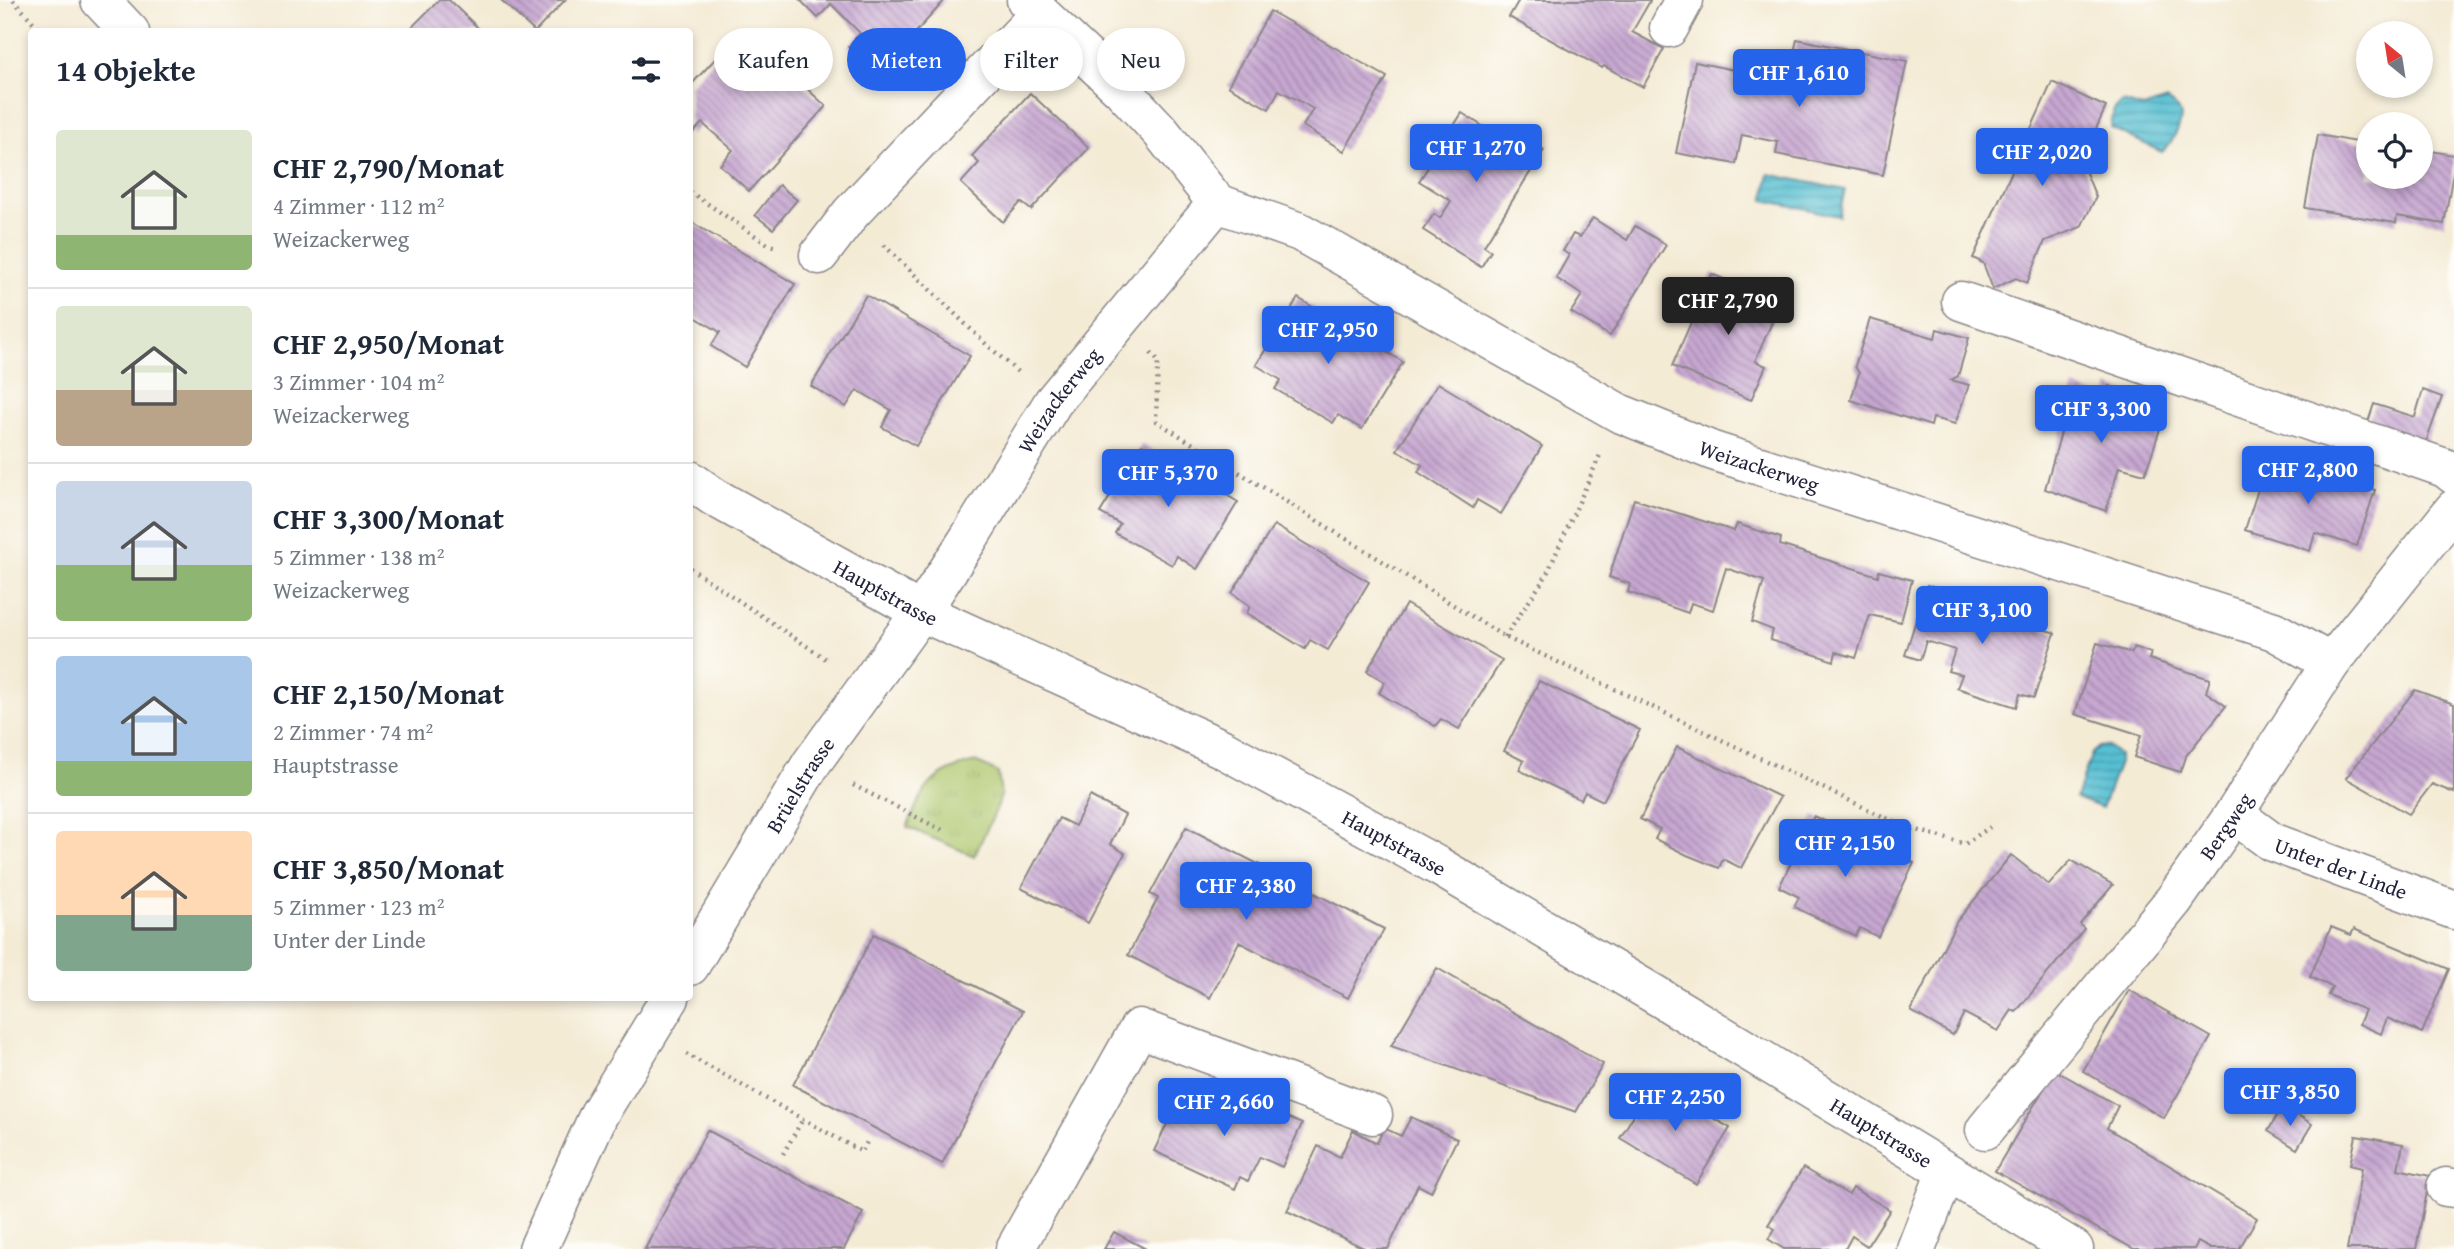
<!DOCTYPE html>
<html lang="de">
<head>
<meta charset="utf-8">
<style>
  :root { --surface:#fff; --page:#f2f2f3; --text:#1f2937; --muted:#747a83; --line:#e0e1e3; --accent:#2563eb }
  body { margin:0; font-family:"Gentium Book Plus",serif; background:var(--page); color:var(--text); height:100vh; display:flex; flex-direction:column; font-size:26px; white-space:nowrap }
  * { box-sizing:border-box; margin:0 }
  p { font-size:23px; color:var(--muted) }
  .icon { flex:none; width:38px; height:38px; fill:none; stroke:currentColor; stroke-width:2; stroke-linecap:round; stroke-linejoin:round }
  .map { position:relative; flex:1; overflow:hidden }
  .drawer { position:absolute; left:28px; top:28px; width:665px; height:973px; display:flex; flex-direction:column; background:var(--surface); border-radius:7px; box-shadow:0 4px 10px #0003 }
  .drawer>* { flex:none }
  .top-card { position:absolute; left:714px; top:28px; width:665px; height:63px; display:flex; gap:14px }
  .needle { width:46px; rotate:330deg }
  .buttons { position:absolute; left:2356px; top:21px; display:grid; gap:14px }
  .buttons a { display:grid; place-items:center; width:77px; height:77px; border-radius:50%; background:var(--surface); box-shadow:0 4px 10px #0003; font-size:35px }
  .price { position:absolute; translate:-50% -60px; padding:0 16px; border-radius:7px; background:var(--accent); color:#fff; font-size:23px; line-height:46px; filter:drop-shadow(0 2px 4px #0008) }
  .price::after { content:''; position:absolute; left:50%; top:42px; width:21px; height:16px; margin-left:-10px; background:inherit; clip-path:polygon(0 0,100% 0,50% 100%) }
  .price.selected { background:#222; color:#fff }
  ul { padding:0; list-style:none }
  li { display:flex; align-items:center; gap:21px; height:175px; padding:0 28px }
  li+li { border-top:2px solid var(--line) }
  li span { display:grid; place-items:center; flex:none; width:196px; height:140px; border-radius:7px; color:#555 }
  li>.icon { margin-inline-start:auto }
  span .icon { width:84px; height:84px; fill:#fffc; stroke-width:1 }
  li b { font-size:30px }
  h2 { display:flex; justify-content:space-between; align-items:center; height:84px; padding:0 28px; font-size:30px }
  .chip { padding:0 24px; border-radius:32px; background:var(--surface); box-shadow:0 4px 10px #0003; font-size:24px; line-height:63px }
  .chip.selected { background:var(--accent); color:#fff }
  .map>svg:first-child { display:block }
</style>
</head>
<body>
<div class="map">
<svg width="2454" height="1249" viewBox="0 0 2454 1249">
  <defs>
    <pattern id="grass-tufts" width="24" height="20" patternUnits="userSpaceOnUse" patternTransform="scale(1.75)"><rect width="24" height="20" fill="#adc66b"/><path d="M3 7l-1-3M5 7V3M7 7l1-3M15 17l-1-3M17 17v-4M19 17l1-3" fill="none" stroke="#95aa5e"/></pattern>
    <pattern id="water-rules" width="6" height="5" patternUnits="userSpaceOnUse" patternTransform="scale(1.75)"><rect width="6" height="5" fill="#57c0d3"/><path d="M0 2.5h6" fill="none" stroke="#489cac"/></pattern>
    <pattern id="building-back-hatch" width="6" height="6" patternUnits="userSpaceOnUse" patternTransform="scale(1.75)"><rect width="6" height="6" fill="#c7a7d1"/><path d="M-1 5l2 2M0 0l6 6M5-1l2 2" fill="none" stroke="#a188ab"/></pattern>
  </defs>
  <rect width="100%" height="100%" fill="#fdfcf7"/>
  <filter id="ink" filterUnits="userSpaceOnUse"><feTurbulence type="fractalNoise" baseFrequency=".0143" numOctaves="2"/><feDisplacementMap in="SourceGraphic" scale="14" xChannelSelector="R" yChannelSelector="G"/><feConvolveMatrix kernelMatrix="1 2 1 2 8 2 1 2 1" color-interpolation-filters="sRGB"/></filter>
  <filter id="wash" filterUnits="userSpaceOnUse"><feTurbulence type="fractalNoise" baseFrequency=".00686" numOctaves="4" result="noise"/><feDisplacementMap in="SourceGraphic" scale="28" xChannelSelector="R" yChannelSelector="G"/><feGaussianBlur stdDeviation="1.57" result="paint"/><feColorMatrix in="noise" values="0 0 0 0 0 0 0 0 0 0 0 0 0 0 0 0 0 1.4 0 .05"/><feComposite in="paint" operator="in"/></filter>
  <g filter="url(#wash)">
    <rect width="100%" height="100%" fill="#f4ebd5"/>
    <path fill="url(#grass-tufts)" stroke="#687453" stroke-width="2" d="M976,762L998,773L1001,795L998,806L974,856L907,827C925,785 931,773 976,762Z"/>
    <g fill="url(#water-rules)" stroke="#3c7187" stroke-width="2">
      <path d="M2167,100C2173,104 2181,109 2181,117C2181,126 2169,148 2162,152L2111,128L2114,108L2123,102L2143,108Z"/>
      <polygon points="1769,174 1845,190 1839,216 1764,200"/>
      <polygon points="2108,746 2119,755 2119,763 2102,808 2076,798 2092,753 2099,747"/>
    </g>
    <g id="blocks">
      <g fill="url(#building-back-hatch)">
        <polygon points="439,0 449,0 479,29 477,32 407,32"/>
        <polygon points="501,0 565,0 535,32"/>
        <polygon points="800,0 945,0 879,73 848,47 860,33 831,4 818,18"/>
        <polygon points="1519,0 1648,0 1650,1 1632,32 1664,49 1643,87 1604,66 1602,68 1509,17"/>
        <polygon points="1270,11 1387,77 1344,151 1303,126 1313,109 1298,100 1279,90 1269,109 1228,86"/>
        <polygon points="742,30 826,106 749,191 720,165 733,150 702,123 690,136 690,86"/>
        <polygon points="1797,39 1907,61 1883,175 1776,154 1778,142 1742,135 1736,164 1676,153 1695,62 1788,81"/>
        <polygon points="2052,82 2106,107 2081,161 2096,197 2081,227 2045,241 2027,283 2016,278 1993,289 1983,263 1973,258"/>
        <polygon points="1030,93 1089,148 1031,210 1021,202 1003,222 961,183 979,163 972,156"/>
        <polygon points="1462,113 1506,141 1514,130 1544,150 1484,246 1491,251 1481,267 1423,230 1434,214 1440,218 1451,201 1419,181 1434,158 1427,154 1439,134 1446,138"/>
        <polygon points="2318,135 2368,144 2368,177 2420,177 2420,149 2454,155 2454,167 2444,224 2397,216 2396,223 2305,208"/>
        <polygon points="779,185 797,200 773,229 755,215"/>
        <polygon points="1593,218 1627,240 1635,226 1666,245 1610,336 1571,312 1582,295 1556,278 1569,255 1563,251 1573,234 1580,237"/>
        <polygon points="691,222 795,284 745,367 711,346 720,332 690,314"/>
        <polygon points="1712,274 1780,304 1755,361 1766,366 1751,400 1672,366"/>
        <polygon points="866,295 970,356 916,446 882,427 891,410 857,390 846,407 811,386"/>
        <polygon points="1298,298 1403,362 1362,429 1338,415 1333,423 1275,389 1281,380 1256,365"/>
        <polygon points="1870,319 1935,338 1937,329 1969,338 1958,376 1951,380 1969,385 1955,424 1933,418 1931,426 1851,400 1859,373 1855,366"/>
        <polygon points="1438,383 1542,446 1501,514 1477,500 1473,508 1418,472 1422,465 1397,450"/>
        <polygon points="2109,386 2136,396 2132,406 2164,417 2145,474 2119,467 2106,511 2045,489 2074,387 2106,398"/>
        <polygon points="2423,390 2442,397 2424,448 2366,428 2374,404 2415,417"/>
        <polygon points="1142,444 1238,502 1197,569 1177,556 1172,565 1115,533 1120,524 1100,513"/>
        <polygon points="2269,455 2375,490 2357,546 2315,533 2310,551 2245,530"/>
        <polygon points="1634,499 1734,531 1737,524 1781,538 1780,545 1878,576 1879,571 1912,580 1901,622 1870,615 1856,658 1836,652 1834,661 1770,640 1773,630 1752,622 1764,581 1726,568 1713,610 1691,603 1688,613 1628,592 1630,584 1609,577"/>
        <polygon points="1274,525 1369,582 1328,650 1310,640 1305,649 1247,613 1250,606 1232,593"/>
        <polygon points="1927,585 1972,599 1970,605 2055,633 2034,698 2020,694 2016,707 1957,688 1962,675 1948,671 1955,650 1926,641 1920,660 1905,655"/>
        <polygon points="1406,604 1502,660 1459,729 1441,719 1435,726 1379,693 1385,682 1367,671"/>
        <polygon points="2097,643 2132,653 2134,647 2151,653 2149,659 2210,679 2206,692 2226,706 2185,757 2180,772 2134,757 2141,735 2075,714"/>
        <polygon points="1539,681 1640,730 1603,801 1585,792 1581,800 1519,770 1524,761 1504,751"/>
        <polygon points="2415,690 2454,704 2454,793 2432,784 2409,814 2346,778"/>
        <polygon points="1677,747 1780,797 1741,868 1723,859 1719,868 1687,855 1655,839 1660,829 1640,819"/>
        <polygon points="1090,796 1125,815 1110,844 1125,853 1088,923 1021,888 1059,818 1075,826"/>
        <polygon points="1814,816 1914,863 1878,937 1860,928 1855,936 1794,907 1799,897 1779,887"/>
        <polygon points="1186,827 1384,929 1348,998 1239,942 1210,998 1128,955 1158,898 1150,894"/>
        <polygon points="2011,855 2049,885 2071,860 2113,885 2080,924 2084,929 2016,1012 2012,1010 1998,1031 1964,1013 1953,1035 1911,1011 1957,921"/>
        <polygon points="2331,927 2351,935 2354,929 2449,969 2422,1033 2387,1018 2381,1034 2359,1024 2365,1010 2328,995 2332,987 2310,977"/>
        <polygon points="874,934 1023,1011 942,1164 793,1085"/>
        <polygon points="1437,968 1603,1064 1576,1112 1391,1046"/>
        <polygon points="2129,990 2211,1037 2164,1118 2083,1071"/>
        <polygon points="2055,1070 2118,1106 2107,1128 2257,1218 2239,1249 2211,1249 2198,1242 2194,1249 2134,1249 1995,1171"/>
        <polygon points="1653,1083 1730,1128 1696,1184 1620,1138"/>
        <polygon points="1186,1084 1266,1121 1271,1110 1302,1124 1282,1167 1260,1157 1248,1181 1240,1177 1235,1189 1154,1151"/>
        <polygon points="2283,1106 2312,1124 2297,1149 2268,1131"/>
        <polygon points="1411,1117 1457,1139 1431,1192 1418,1185 1388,1249 1366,1249 1287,1211 1318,1146 1340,1157 1353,1130 1377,1143 1384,1128 1401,1136"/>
        <polygon points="707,1130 863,1213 844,1249 645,1249"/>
        <polygon points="2356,1136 2403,1144 2398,1169 2430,1176 2416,1249 2347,1249 2362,1168 2350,1165"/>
        <polygon points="1803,1168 1849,1195 1853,1188 1890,1210 1867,1246 1852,1236 1845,1249 1784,1249 1768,1239 1775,1229 1768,1225"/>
        <polygon points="1114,1232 1146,1249 1104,1249"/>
      </g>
    </g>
  </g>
  <g filter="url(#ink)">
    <use href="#blocks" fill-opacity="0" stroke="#8b8688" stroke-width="2"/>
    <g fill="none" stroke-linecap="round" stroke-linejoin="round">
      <g stroke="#8b8688" stroke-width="41">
        <g id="minor">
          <path id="s1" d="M1026,0L1122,90L1161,132L1217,203L1300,232L1619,413L1713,451L2274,631L2331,663"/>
          <polyline points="1669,28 1684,0"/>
          <polyline points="819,255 851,213 1040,13"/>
          <polyline points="1961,301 2445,468 2454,475"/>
          <path id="s2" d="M2234,814L2272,842L2454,910"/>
          <path id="s3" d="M690,966L811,764L921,612L969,538L1053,402L1217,203"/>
          <path id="s4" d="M1985,1130L2174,900L2234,814L2331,663L2454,509"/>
          <polyline points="2446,1187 2454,1188"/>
          <polyline points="538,1249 599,1114 670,998"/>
          <polyline points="1015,1249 1139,1028 1373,1115"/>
          <polyline points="1916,1249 1946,1172"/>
        </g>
      </g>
      <g stroke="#8b8688" stroke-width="41">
        <g id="major">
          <polyline points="100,0 130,32"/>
          <path id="s5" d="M690,480L714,497L921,612L1221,748L1438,866L1659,997L2074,1249"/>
        </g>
      </g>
      <g stroke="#8b8688" stroke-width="4.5" stroke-dasharray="2 5" stroke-linecap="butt">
        <polyline points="13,0 42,32"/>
        <polyline points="690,192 769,245 777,247"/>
        <polyline points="884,245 985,343 1020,374"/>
        <polyline points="1151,353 1158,361 1156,421 1505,637 1903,826 1965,844 1990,827"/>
        <polyline points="690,568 829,661"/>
        <polyline points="1505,637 1546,576 1600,455"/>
        <polyline points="853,785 944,831"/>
        <polyline points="686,1054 862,1152 869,1138"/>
        <polyline points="783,1154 803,1119"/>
      </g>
      <use href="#minor" stroke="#fff" stroke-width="38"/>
      <use href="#major" stroke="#fff" stroke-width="38"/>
    </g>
  </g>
  <g text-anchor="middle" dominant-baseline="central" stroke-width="5" stroke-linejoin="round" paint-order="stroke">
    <g font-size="21" fill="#22223b" stroke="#fdfcf7">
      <text stroke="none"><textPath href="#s3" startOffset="676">Weizackerweg</textPath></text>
      <text stroke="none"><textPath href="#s1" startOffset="884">Weizackerweg</textPath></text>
      <text stroke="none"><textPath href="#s5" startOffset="226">Hauptstrasse</textPath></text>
      <text stroke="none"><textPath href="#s3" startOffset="212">Brüelstrasse</textPath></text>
      <text stroke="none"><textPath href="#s4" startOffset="388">Bergweg</textPath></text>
      <text stroke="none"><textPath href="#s5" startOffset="793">Hauptstrasse</textPath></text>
      <text stroke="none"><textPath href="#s2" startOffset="121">Unter der Linde</textPath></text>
      <text stroke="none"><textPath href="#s5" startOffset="1360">Hauptstrasse</textPath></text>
    </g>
  </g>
</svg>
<div class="buttons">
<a><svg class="needle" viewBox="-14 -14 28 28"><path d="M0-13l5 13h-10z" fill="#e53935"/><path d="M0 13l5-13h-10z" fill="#747a83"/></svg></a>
<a><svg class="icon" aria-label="locate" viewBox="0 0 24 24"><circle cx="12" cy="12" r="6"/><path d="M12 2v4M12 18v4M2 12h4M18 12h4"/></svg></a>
</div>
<b class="price" style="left:1799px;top:109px">CHF 1,610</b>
<b class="price" style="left:1476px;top:184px">CHF 1,270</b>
<b class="price" style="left:2042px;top:188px">CHF 2,020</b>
<b class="price selected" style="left:1728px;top:337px">CHF 2,790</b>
<b class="price" style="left:1328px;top:366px">CHF 2,950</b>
<b class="price" style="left:2101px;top:445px">CHF 3,300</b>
<b class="price" style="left:2308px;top:506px">CHF 2,800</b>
<b class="price" style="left:1168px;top:509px">CHF 5,370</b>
<b class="price" style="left:1982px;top:646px">CHF 3,100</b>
<b class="price" style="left:1845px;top:879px">CHF 2,150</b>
<b class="price" style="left:1246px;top:922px">CHF 2,380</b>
<b class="price" style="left:2290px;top:1128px">CHF 3,850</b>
<b class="price" style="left:1675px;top:1133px">CHF 2,250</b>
<b class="price" style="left:1224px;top:1138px">CHF 2,660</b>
<div class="top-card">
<a class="chip">Kaufen</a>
<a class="chip selected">Mieten</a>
<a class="chip">Filter</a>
<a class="chip">Neu</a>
</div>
<section class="drawer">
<h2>14 Objekte<svg class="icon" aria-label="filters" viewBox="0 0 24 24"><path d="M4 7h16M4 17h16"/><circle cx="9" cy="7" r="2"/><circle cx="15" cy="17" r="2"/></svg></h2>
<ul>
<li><span style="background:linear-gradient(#dfe7d0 75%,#8fb573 0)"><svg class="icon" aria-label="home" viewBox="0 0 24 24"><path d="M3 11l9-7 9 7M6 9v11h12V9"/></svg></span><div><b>CHF 2,790/Monat</b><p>4 Zimmer · 112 m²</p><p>Weizackerweg</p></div></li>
<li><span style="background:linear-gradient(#dfe7d0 60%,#b9a48a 0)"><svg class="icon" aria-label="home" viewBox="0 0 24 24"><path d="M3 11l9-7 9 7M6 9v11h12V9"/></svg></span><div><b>CHF 2,950/Monat</b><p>3 Zimmer · 104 m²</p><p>Weizackerweg</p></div></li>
<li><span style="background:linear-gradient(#c9d6e8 60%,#8fb573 0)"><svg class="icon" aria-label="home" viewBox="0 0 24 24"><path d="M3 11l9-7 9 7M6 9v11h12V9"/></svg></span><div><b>CHF 3,300/Monat</b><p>5 Zimmer · 138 m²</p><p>Weizackerweg</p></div></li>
<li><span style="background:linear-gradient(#a9c7e8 75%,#8fb573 0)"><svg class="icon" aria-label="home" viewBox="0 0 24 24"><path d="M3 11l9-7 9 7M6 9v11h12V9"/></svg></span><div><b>CHF 2,150/Monat</b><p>2 Zimmer · 74 m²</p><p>Hauptstrasse</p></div></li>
<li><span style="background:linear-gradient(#ffd9b3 60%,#7fa58c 0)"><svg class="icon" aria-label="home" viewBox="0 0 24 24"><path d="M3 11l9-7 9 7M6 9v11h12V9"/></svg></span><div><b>CHF 3,850/Monat</b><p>5 Zimmer · 123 m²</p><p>Unter der Linde</p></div></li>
</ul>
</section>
</div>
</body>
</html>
